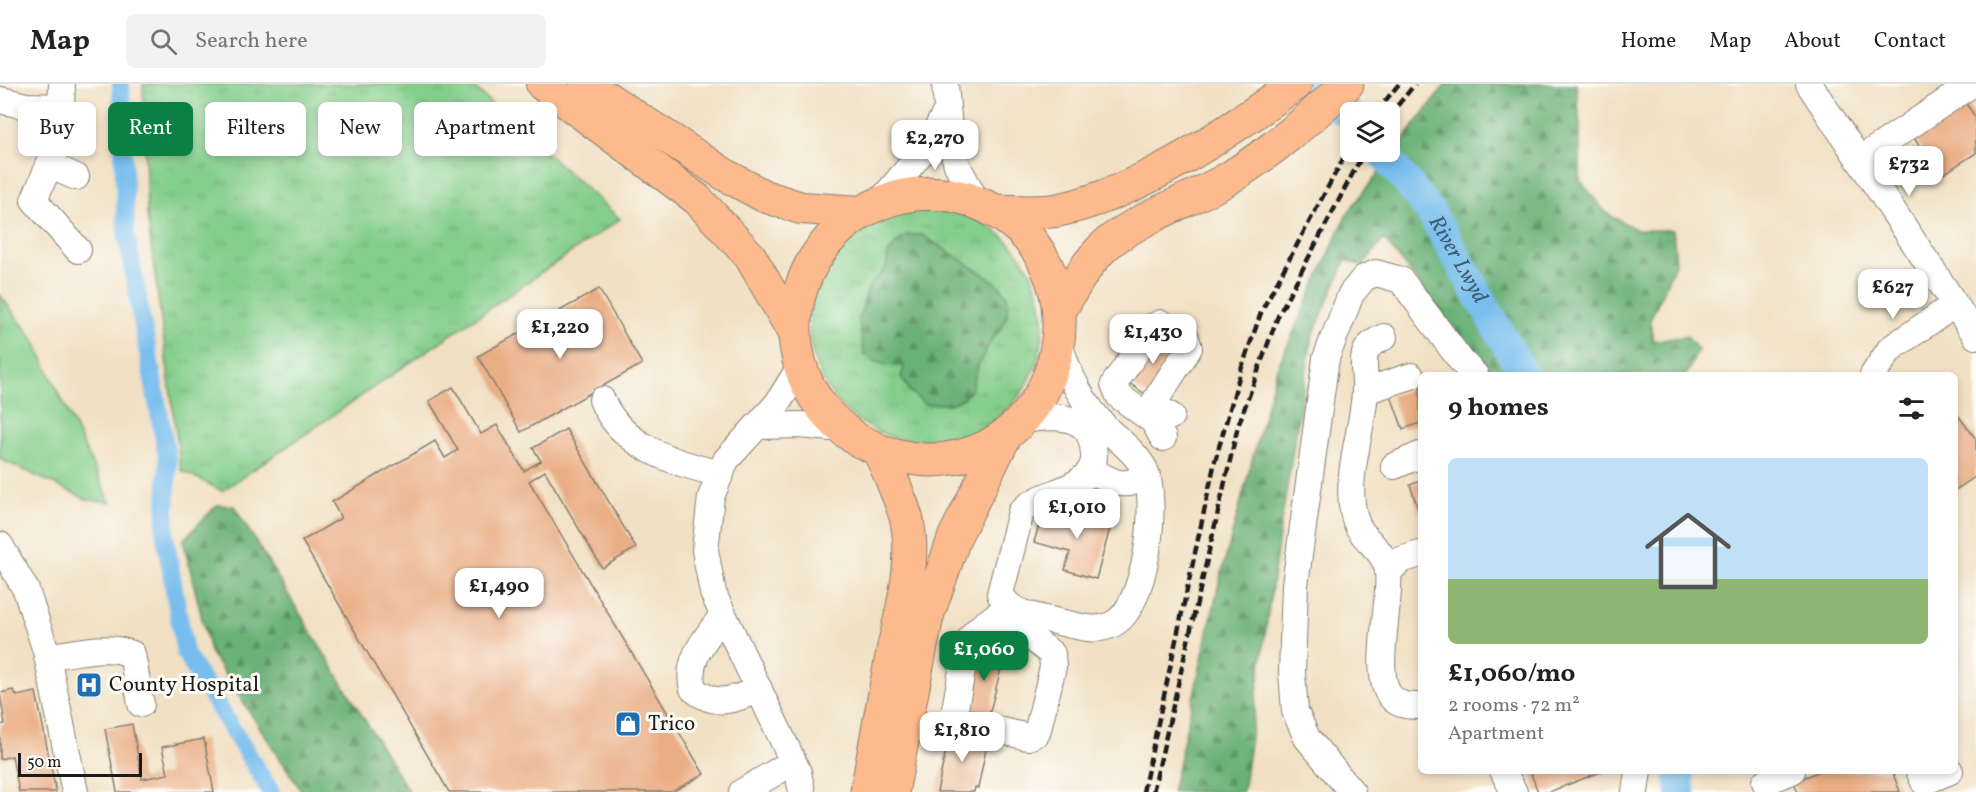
<!DOCTYPE html>
<html lang="en">
<head>
<meta charset="utf-8">
<style>
  :root { --surface:#fff; --page:#f2f2f2; --text:#222; --muted:#767676; --line:#e0e0e0; --accent:#0b8043 }
  body { margin:0; font-family:Vollkorn,serif; background:var(--page); color:var(--text); height:100vh; display:flex; flex-direction:column; font-size:22px; white-space:nowrap }
  * { box-sizing:border-box; margin:0 }
  p { font-size:20px; color:var(--muted) }
  .icon { flex:none; width:33px; height:33px; fill:none; stroke:currentColor; stroke-width:2; stroke-linecap:round; stroke-linejoin:round }
  .map { position:relative; flex:1; overflow:hidden }
  .panel { position:absolute; left:1418px; top:288px; width:540px; height:402px; display:flex; flex-direction:column; background:var(--surface); border-radius:9px; box-shadow:0 3px 9px #0003 }
  .panel>* { flex:none }
  .guide { position:absolute; left:18px; top:18px; width:570px; height:54px; display:flex; gap:12px }
  .buttons { position:absolute; left:1340px; top:18px; display:grid; gap:12px }
  .buttons a { display:grid; place-items:center; width:60px; height:60px; border-radius:9px; background:var(--surface); box-shadow:0 3px 9px #0003; font-size:30px }
  .scale { position:absolute; left:18px; bottom:15px; width:124px; box-sizing:border-box; padding-left:6px; border:3px solid #1c1c1c; border-top:0; font-size:16px; line-height:21px; white-space:nowrap; color:#1c1c1c; -webkit-text-stroke:4px #fdfcf7; paint-order:stroke }
  .price { position:absolute; translate:-50% -51px; padding:0 14px; border-radius:12px; background:#fff; color:#222; font-size:20px; line-height:39px; filter:drop-shadow(0 2px 3px #0008) }
  .price::after { content:''; position:absolute; left:50%; top:36px; width:18px; height:14px; margin-left:-9px; background:inherit; clip-path:polygon(0 0,100% 0,50% 100%) }
  .price.current { background:var(--accent); color:#fff }
  ul { padding:0; list-style:none }
  li { display:grid; align-content:center; gap:12px; height:318px; padding:0 30px }
  li span { display:grid; place-items:center; height:186px; border-radius:9px; color:#555 }
  li>.icon { margin-inline-start:auto }
  span .icon { width:108px; height:108px; fill:#fffc; stroke-width:1 }
  li b { font-size:26px }
  h2 { display:flex; justify-content:space-between; align-items:center; height:72px; padding:0 30px; font-size:26px }
  .chip { padding:0 21px; border-radius:9px; background:var(--surface); box-shadow:0 3px 9px #0003; font-size:21px; line-height:54px }
  .chip.current { background:var(--accent); color:#fff }
  header { display:flex; align-items:center; gap:36px; box-sizing:border-box; height:84px; padding:0 30px; background:var(--surface); border-bottom:2px solid var(--line) }
  header strong { font-size:28px }
  nav { display:flex; gap:33px; margin-inline-start:auto; font-size:21px }
  .search { width:420px; height:54px; background:var(--page); display:flex; align-items:center; gap:15px; box-sizing:border-box; padding:0 21px; border-radius:9px; color:var(--muted); font-size:22px }
  .map>svg:first-child { display:block }
</style>
</head>
<body>
<header>
<strong>Map</strong>
<div class="search"><svg class="icon" aria-label="search" viewBox="0 0 24 24"><circle cx="10" cy="10" r="6"/><path d="M15 15l6 6"/></svg>Search here</div>
<nav><a>Home</a><a>Map</a><a>About</a><a>Contact</a></nav>
</header>
<div class="map">
<svg width="1976" height="708" viewBox="0 0 1976 708">
  <defs>
    <pattern id="grass-tufts" width="24" height="20" patternUnits="userSpaceOnUse" patternTransform="scale(1.5)"><rect width="24" height="20" fill="#84ce8b"/><path d="M3 7l-1-3M5 7V3M7 7l1-3M15 17l-1-3M17 17v-4M19 17l1-3" fill="none" stroke="#71b077"/></pattern>
    <pattern id="forest-firs" width="22" height="20" patternUnits="userSpaceOnUse" patternTransform="scale(1.5)"><rect width="22" height="20" fill="#6bb177"/><path d="M5 1l3.5 6h-7zM16 11l3.5 6h-7z" fill="#578f61"/></pattern>
  </defs>
  <rect width="100%" height="100%" fill="#fdfcf7"/>
  <filter id="ink" filterUnits="userSpaceOnUse"><feTurbulence type="fractalNoise" baseFrequency=".0167" numOctaves="2"/><feDisplacementMap in="SourceGraphic" scale="12" xChannelSelector="R" yChannelSelector="G"/><feConvolveMatrix kernelMatrix="1 2 1 2 8 2 1 2 1" color-interpolation-filters="sRGB"/></filter>
  <filter id="wash" filterUnits="userSpaceOnUse"><feTurbulence type="fractalNoise" baseFrequency=".008" numOctaves="4" result="noise"/><feDisplacementMap in="SourceGraphic" scale="24" xChannelSelector="R" yChannelSelector="G"/><feGaussianBlur stdDeviation="1.35" result="paint"/><feColorMatrix in="noise" values="0 0 0 0 0 0 0 0 0 0 0 0 0 0 0 0 0 1.4 0 .05"/><feComposite in="paint" operator="in"/></filter>
  <g filter="url(#wash)">
    <rect width="100%" height="100%" fill="#f1e0c3"/>
    <g fill="url(#grass-tufts)" stroke="#507554" stroke-width="1.5">
      <polygon points="143,0 470,0 620,135 222,407 181,386 147,130"/>
      <circle cx="926" cy="241" r="117"/>
    </g>
    <g fill="url(#forest-firs)" stroke="#44664a" stroke-width="1.5">
      <polygon points="1446,0 1576,0 1580,39 1580,96 1606,129 1637,146 1673,146 1676,178 1650,236 1653,257 1687,252 1698,266 1686,291 1491,291 1384,155 1362,182 1346,176 1312,253 1280,445 1243,708 1172,708 1219,499 1276,287 1347,130"/>
      <path d="M907,151H922L994,197L1007,211L1008,228L1001,245L992,255L979,279L971,306L962,315L951,320H924L910,307L901,293L904,281C888,284 877,280 864,270L859,235L869,202L886,185L888,170L897,158Z"/>
      <polygon points="217,421 234,422 409,708 302,708 210,568 183,456"/>
    </g>
    <polygon fill="#84ce8b" stroke="#507554" stroke-width="1.5" points="0,211 34,256 110,418 88,416 0,375"/>
    <g fill="none" stroke-linecap="round" stroke-linejoin="round">
      <polyline stroke="#77bdee" stroke-width="18" points="121,0 126,149 168,377 165,452 185,569 271,708"/>
      <g stroke="#77bdee" stroke-width="30">
        <polyline points="1300,0 1350,31"/>
        <path id="s1" d="M1382,68L1430,127L1524,291"/>
        <polyline points="1678,687 1681,708"/>
      </g>
    </g>
    <g id="blocks">
      <g fill="#eaae85">
        <polygon points="1963,15 1976,34 1976,69 1939,93 1911,49"/>
        <polygon points="599,205 642,280 521,348 478,272"/>
        <polygon points="1159,251 1183,260 1151,314 1123,295"/>
        <polygon points="1420,301 1420,339 1403,345 1391,312"/>
        <polygon points="453,303 481,350 497,341 524,387 541,377 533,364 566,345 636,464 602,484 545,387 529,397 704,690 672,708 449,708 302,457 341,434 332,418 435,357 445,374 458,366 429,317"/>
        <polygon points="1954,326 1976,355 1976,392 1954,407"/>
        <polygon points="1420,397 1420,431 1410,401"/>
        <polygon points="1081,425 1113,434 1096,495 1065,486 1070,468 1034,458 1043,428 1077,438"/>
        <polygon points="977,563 1005,569 988,635 965,630"/>
        <polygon points="13,606 17,612 36,608 56,708 19,708 12,672 0,675 0,641 5,640 0,609"/>
        <polygon points="132,640 142,695 168,690 162,663 204,655 214,708 117,708 105,645"/>
        <polygon points="950,647 988,655 978,704 975,703 974,708 937,708"/>
        <polygon points="1530,687 1603,687 1549,708 1538,708"/>
        <polygon points="1820,687 1892,687 1900,708 1798,708 1794,698"/>
      </g>
    </g>
  </g>
  <g filter="url(#ink)">
    <use href="#blocks" fill-opacity="0" stroke="#867e70" stroke-width="1.5"/>
    <g fill="none" stroke-linecap="round" stroke-linejoin="round">
      <g stroke="#867e70" stroke-width="28">
        <g id="minor">
          <polyline points="62,0 60,47 56,65 34,116 78,166"/>
          <polyline points="945,0 950,56 957,81 977,119"/>
          <polyline points="1809,0 1976,252"/>
          <polyline points="0,16 26,22 61,23"/>
          <polyline points="1859,76 1972,0"/>
          <polyline points="49,81 76,93"/>
          <polyline points="880,118 928,61 947,26"/>
          <path d="M1384,253C1376,257 1368,260 1365,270C1362,281 1366,296 1365,307C1363,349 1342,397 1356,438C1363,457 1385,466 1388,487C1392,516 1371,592 1391,613C1399,622 1410,622 1420,622"/>
          <polyline points="800,283 777,320 726,376 711,413 705,466 713,509 798,688 802,708"/>
          <polyline points="1873,291 1890,265 1954,221"/>
          <polyline points="1365,307 1411,292"/>
          <path d="M602,316C621,363 677,380 721,390"/>
          <path d="M1020,337C1046,332 1087,326 1093,362C1094,368 1095,379 1091,385C1079,407 1037,409 1021,428L1000,510C1012,532 1036,532 1059,538C1077,542 1096,549 1113,540C1146,524 1159,418 1145,386C1137,370 1121,358 1108,346C1083,320 1069,293 1059,259"/>
          <polyline points="757,342 800,341 842,345"/>
          <polyline points="1163,354 1153,337 1119,312 1114,300 1154,242 1161,239 1186,254 1189,264 1155,317 1158,324 1171,332"/>
          <polyline points="1394,382 1420,371"/>
          <path d="M1091,385C1110,398 1127,407 1146,390"/>
          <polyline points="0,461 26,506 46,567 75,708"/>
          <polyline points="1388,488 1401,476 1420,470"/>
          <path d="M723,531C707,553 685,575 693,605C716,624 734,616 759,605"/>
          <path d="M984,541L1033,555L1052,570L1053,583L1037,649L1028,653L960,637L955,633V625C958,609 965,563 972,552C980,540 998,533 1008,522"/>
          <path d="M47,572C75,570 106,559 132,570L141,620"/>
          <polyline points="1503,687 1514,708"/>
          <polyline points="1919,687 1924,698 1950,687"/>
          <polyline points="1765,698 1792,687"/>
          <polyline points="742,708 793,678"/>
          <polyline points="1352,708 1307,654 1295,627 1292,589 1295,501 1326,274 1351,210 1364,194 1376,189 1401,196 1462,278 1475,291"/>
          <polyline points="1635,708 1638,687"/>
        </g>
      </g>
      <g stroke="#867e70" stroke-width="34">
        <g id="major">
          <polyline points="542,0 697,115 750,172 795,251"/>
          <polyline points="586,0 727,92 764,112 801,124 860,128"/>
        </g>
      </g>
      <g stroke="#867e70" stroke-width="35">
        <g id="highway">
          <path d="M994,127C1014,127 1038,130 1058,126C1136,111 1231,47 1295,0"/>
          <path d="M1060,226C1074,202 1087,177 1108,159C1144,131 1190,117 1229,94C1273,67 1309,35 1347,0"/>
          <path d="M867,708C875,661 884,614 893,567C902,526 916,480 907,437C905,427 884,373 877,366C872,361 862,359 856,355C830,337 808,311 800,280C770,175 877,78 978,119C1111,173 1070,374 930,376C912,376 894,371 877,366"/>
          <polyline points="892,708 927,532 955,452 1005,352"/>
        </g>
      </g>
      <use href="#minor" stroke="#fff" stroke-width="26"/>
      <use href="#major" stroke="#fcba8d" stroke-width="32"/>
      <use href="#highway" stroke="#fcba8d" stroke-width="33"/>
      <g stroke="#1c1c1c" stroke-width="4.5" stroke-dasharray="9 4.5" stroke-linecap="butt">
        <polyline points="1376,28 1399,0"/>
        <polyline points="1389,32 1415,0"/>
        <polyline points="1143,708 1215,377 1241,286 1262,226 1350,62"/>
        <polyline points="1153,708 1238,342 1278,232 1364,68"/>
      </g>
    </g>
  </g>
  <defs>
    <g id="hospital-square" transform="scale(1.35)"><rect x="-9" y="-9" width="18" height="18" rx="4" fill="#1f6fb2" stroke="#fdfcf7"/><path d="M-5-5h3v3.5h4V-5h3V5h-3V1.5h-4V5h-3Z" fill="#fff"/></g>
    <g id="shop-square" transform="scale(1.35)"><rect x="-9" y="-9" width="18" height="18" rx="4" fill="#1f6fb2" stroke="#fdfcf7"/><path d="M-5-2.5h2.3a2.7 3.5 0 0 1 5.4 0H5L5.5 6h-11ZM-1.5-2.5h3a1.5 2.3 0 0 0-3 0Z" fill="#fff"/></g>
  </defs>
  <g fill-rule="evenodd">
    <use href="#hospital-square" x="89" y="601"/>
    <use href="#shop-square" x="628" y="640"/>
  </g>
  <g text-anchor="middle" dominant-baseline="central" stroke-width="6" stroke-linejoin="round" paint-order="stroke">
    <g font-size="21" fill="#1c1c1c" stroke="#fdfcf7" text-anchor="start">
      <text x="109" y="601">County Hospital</text>
      <text x="648" y="640">Trico</text>
    </g>
    <g font-size="22" font-style="italic" fill="#405c70" stroke="#fdfcf7">
      <text stroke="none"><textPath href="#s1" startOffset="132">River Lwyd</textPath></text>
    </g>
  </g>
</svg>
<div class="buttons">
<a><svg class="icon" aria-label="layers" viewBox="0 0 24 24"><path d="M12 4l9 5-9 5-9-5zM3 14l9 5 9-5"/></svg></a>
</div>
<div class="scale">50 m</div>
<b class="price" style="left:935px;top:87px">£2,270</b>
<b class="price" style="left:1909px;top:113px">£732</b>
<b class="price" style="left:1893px;top:236px">£627</b>
<b class="price" style="left:560px;top:276px">£1,220</b>
<b class="price" style="left:1153px;top:281px">£1,430</b>
<b class="price" style="left:1077px;top:456px">£1,010</b>
<b class="price" style="left:499px;top:535px">£1,490</b>
<b class="price current" style="left:984px;top:598px">£1,060</b>
<b class="price" style="left:962px;top:679px">£1,810</b>
<div class="guide">
<a class="chip">Buy</a>
<a class="chip current">Rent</a>
<a class="chip">Filters</a>
<a class="chip">New</a>
<a class="chip">Apartment</a>
</div>
<section class="panel">
<h2>9 homes<svg class="icon" aria-label="filters" viewBox="0 0 24 24"><path d="M4 7h16M4 17h16"/><circle cx="9" cy="7" r="2"/><circle cx="15" cy="17" r="2"/></svg></h2>
<ul>
<li><span style="background:linear-gradient(#bfe0f5 65%,#8fb573 0)"><svg class="icon" aria-label="home" viewBox="0 0 24 24"><path d="M3 11l9-7 9 7M6 9v11h12V9"/></svg></span><div><b>£1,060/mo</b><p>2 rooms · 72 m²</p><p>Apartment</p></div></li>
</ul>
</section>
</div>
</body>
</html>
